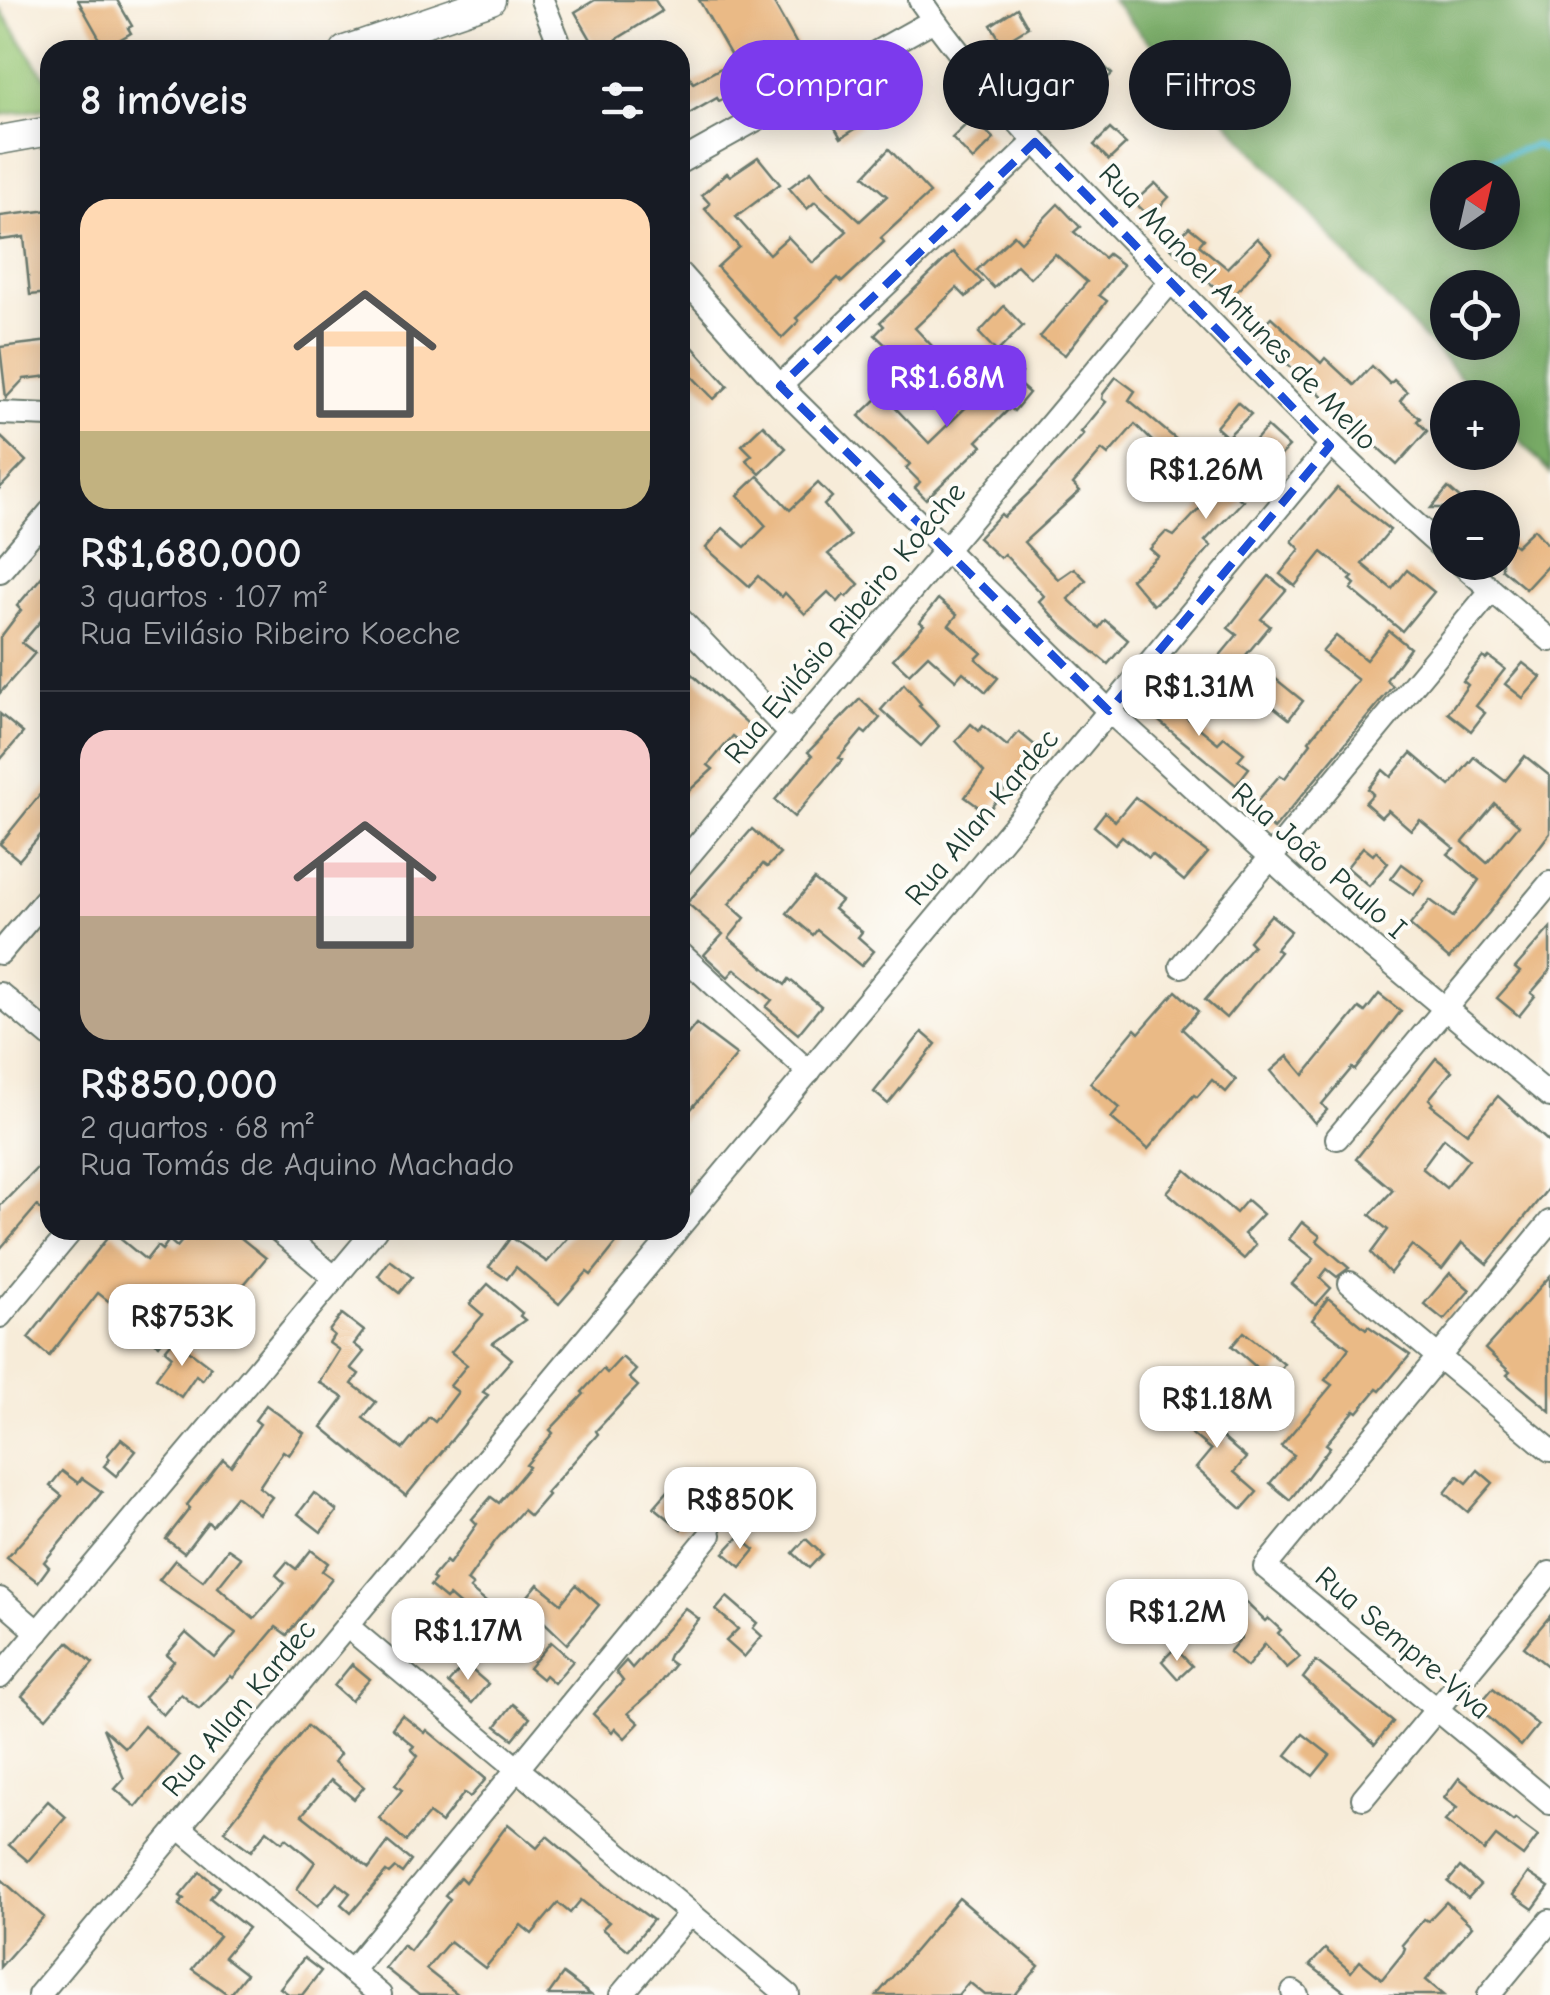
<!DOCTYPE html>
<html lang="pt">
<head>
<meta charset="utf-8">
<style>
  :root { --surface:#171b24; --page:#242831; --text:#f1f3f6; --muted:#9ea1a6; --line:#363941; --accent:#7c3aed }
  body { margin:0; font-family:"Comic Neue",sans-serif; background:var(--page); color:var(--text); height:100vh; display:flex; flex-direction:column; font-size:38px; white-space:nowrap }
  * { box-sizing:border-box; margin:0 }
  p { font-size:32px; color:var(--muted) }
  .icon { flex:none; width:55px; height:55px; fill:none; stroke:currentColor; stroke-width:2; stroke-linecap:round; stroke-linejoin:round }
  .map { position:relative; flex:1; overflow:hidden }
  .panel { position:absolute; left:40px; top:40px; width:650px; height:1200px; display:flex; flex-direction:column; background:var(--surface); border-radius:30px; box-shadow:0 5px 25px #0003 }
  .panel>* { flex:none }
  .top-card { position:absolute; left:720px; top:40px; width:680px; height:90px; display:flex; gap:20px }
  .needle { width:65px; rotate:34deg }
  .fabs { position:absolute; left:1430px; top:160px; display:grid; gap:20px }
  .fabs a { display:grid; place-items:center; width:90px; height:90px; border-radius:50%; background:var(--surface); box-shadow:0 5px 25px #0003; font-size:50px }
  .price { position:absolute; translate:-50% -85px; padding:0 22px; border-radius:20px; background:#fff; color:#222; font-size:32px; line-height:65px; filter:drop-shadow(0 2px 5px #0008) }
  .price::after { content:''; position:absolute; left:50%; top:60px; width:30px; height:22px; margin-left:-15px; background:inherit; clip-path:polygon(0 0,100% 0,50% 100%) }
  .price.current { background:var(--accent); color:#fff }
  ul { padding:0; list-style:none }
  li { display:grid; align-content:center; gap:20px; height:530px; padding:0 40px }
  li+li { border-top:2px solid var(--line) }
  li span { display:grid; place-items:center; height:310px; border-radius:30px; color:#555 }
  li>.icon { margin-inline-start:auto }
  span .icon { width:180px; height:180px; fill:#fffc; stroke-width:1 }
  li b { font-size:42px }
  h2 { display:flex; justify-content:space-between; align-items:center; height:120px; padding:0 40px; font-size:42px }
  .chip { padding:0 35px; border-radius:45px; background:var(--surface); box-shadow:0 5px 25px #0003; font-size:35px; line-height:90px }
  .chip.current { background:var(--accent); color:#fff }
  .map>svg:first-child { display:block }
</style>
</head>
<body>
<div class="map">
<svg width="1550" height="1995" viewBox="0 0 1550 1995">
  <rect width="100%" height="100%" fill="#fdfcf7"/>
  <filter id="ink" filterUnits="userSpaceOnUse"><feTurbulence type="fractalNoise" baseFrequency=".01" numOctaves="2"/><feDisplacementMap in="SourceGraphic" scale="20" xChannelSelector="R" yChannelSelector="G"/><feConvolveMatrix kernelMatrix="1 2 1 2 8 2 1 2 1" color-interpolation-filters="sRGB"/></filter>
  <filter id="wash" filterUnits="userSpaceOnUse"><feTurbulence type="fractalNoise" baseFrequency=".0048" numOctaves="4" result="noise"/><feDisplacementMap in="SourceGraphic" scale="40" xChannelSelector="R" yChannelSelector="G"/><feGaussianBlur stdDeviation="2.25" result="paint"/><feColorMatrix in="noise" values="0 0 0 0 0 0 0 0 0 0 0 0 0 0 0 0 0 1.4 0 .05"/><feComposite in="paint" operator="in"/></filter>
  <g filter="url(#wash)">
    <rect width="100%" height="100%" fill="#f7ecd9"/>
    <polygon fill="#96c675" stroke="#5a8254" stroke-width="2.5" points="0,9 50,85 50,108 0,115"/>
    <path fill="#78ab66" stroke="#4c744d" stroke-width="2.5" fill-rule="evenodd" d="M1112,0H1550V473L1503,422L1502,398L1479,397L1360,270L1196,86L1143,36ZM1448,178H1502V232H1448ZM1448,288H1502V342H1448Z"/>
    <g fill="none" stroke-linecap="round" stroke-linejoin="round">
      <polyline stroke="#54bbd2" stroke-width="6" points="1493,159 1535,145 1550,153"/>
    </g>
    <g id="blocks">
      <g fill="#eaba86" fill-rule="evenodd">
        <polygon points="78,0 117,0 132,26 128,28 131,33 105,48"/>
        <polygon points="595,0 655,0 662,11 617,39 624,50 597,50 575,12"/>
        <polygon points="699,0 772,0 800,50 733,90 735,93 719,101 717,98 687,115 680,103 680,61 693,83 734,61"/>
        <polygon points="1017,8 1028,27 1002,43 991,25"/>
        <polygon points="1097,59 1112,74 1062,120 1047,105"/>
        <polygon points="848,104 860,126 841,138 828,116"/>
        <polygon points="973,118 994,139 973,160 952,138"/>
        <polygon points="1110,129 1126,144 1109,160 1094,145"/>
        <polygon points="889,149 930,193 881,238 884,242 857,268 842,282 838,278 796,318 799,321 782,338 717,267 739,247 705,209 710,204 702,195 727,173 730,176 758,157 780,184 736,217 769,254 788,237 813,263 847,231 815,202 807,209 789,188 811,171 825,189 860,221 887,196 864,176"/>
        <polygon points="1155,183 1169,197 1150,217 1134,202"/>
        <polygon points="1058,204 1080,227 1074,232 1104,258 1108,254 1123,265 1099,295 1107,301 1065,355 1040,337 1087,282 1055,254 1030,278 1017,265 994,288 977,270 1014,235 1021,242"/>
        <polygon points="50,210 50,293 30,295 24,237 0,240 0,216"/>
        <polygon points="1189,227 1204,239 1199,245 1227,268 1257,238 1272,253 1229,300 1171,248"/>
        <polygon points="953,252 982,282 966,297 957,288 915,328 933,347 895,384 877,367 893,352 875,335 884,326 880,322"/>
        <polygon points="1004,306 1023,326 997,352 979,333"/>
        <polygon points="1271,317 1321,363 1325,358 1354,385 1372,366 1390,384 1394,380 1407,392 1400,401 1420,418 1417,421 1427,431 1397,465 1353,425 1350,429 1338,419 1342,414 1255,334"/>
        <polygon points="680,333 728,386 714,399 680,364"/>
        <polygon points="50,341 50,376 24,379 6,398 0,347"/>
        <polygon points="1006,360 1022,373 1015,381 1029,393 1014,411 1010,408 977,441 982,446 926,499 915,488 920,482 906,468 910,464 859,416 882,394 929,443 986,388 984,386"/>
        <polygon points="1116,377 1135,391 1129,400 1178,441 1166,455 1135,424 1108,455 1102,450 1073,484 1080,491 1024,542 1058,579 1074,568 1086,580 1068,599 1099,628 1105,620 1128,640 1108,664 1062,626 1039,601 1044,596 1004,554 1000,558 978,538 1001,514 1004,517 1033,489 1084,434 1081,432 1106,402 1102,399 1103,394"/>
        <polygon points="1237,402 1251,414 1227,437 1216,427"/>
        <polygon points="763,425 786,448 760,474 746,460 752,455 742,445"/>
        <polygon points="1267,427 1289,447 1239,498 1243,501 1205,541 1211,546 1180,582 1153,605 1131,579 1158,556 1150,549 1166,532 1174,536 1230,476 1244,460 1241,457"/>
        <polygon points="0,436 26,461 0,488"/>
        <polygon points="758,476 790,510 818,483 832,497 824,505 850,536 828,554 859,584 847,597 844,595 838,602 828,592 805,614 785,593 782,597 758,576 749,586 706,548 723,528 745,547 766,526 738,495"/>
        <polygon points="1337,488 1390,530 1362,564 1392,589 1407,570 1434,592 1402,631 1351,589 1355,584 1350,580 1353,577 1322,552 1295,586 1280,574 1300,549 1292,541"/>
        <polygon points="1448,488 1471,508 1431,508"/>
        <polygon points="1534,529 1550,547 1550,563 1526,589 1502,569 1502,535 1516,546"/>
        <polygon points="50,567 50,610 22,643 35,653 0,693 0,638 21,610 17,606"/>
        <polygon points="1269,576 1286,590 1261,619 1270,626 1246,655 1303,701 1289,719 1240,680 1237,684 1213,664 1237,635 1228,628"/>
        <polygon points="938,599 957,615 949,625 982,653 976,659 998,678 986,692 963,672 956,680 928,655 909,674 893,659 924,625 920,622"/>
        <polygon points="1389,631 1410,648 1386,680 1393,686 1274,829 1252,812 1254,805 1280,775 1285,778 1311,743 1309,741 1358,680 1322,652 1336,636 1366,660"/>
        <polygon points="1483,657 1486,660 1489,657 1505,669 1476,706 1485,713 1471,731 1448,713 1468,685 1463,681"/>
        <polygon points="1523,663 1541,677 1523,698 1505,684"/>
        <polygon points="688,671 755,731 743,744 733,736 708,765 713,769 680,799 680,679"/>
        <polygon points="904,684 921,704 919,706 939,726 921,746 881,710"/>
        <polygon points="1155,692 1218,743 1224,737 1244,753 1238,760 1249,768 1236,785 1142,707"/>
        <polygon points="860,699 880,718 866,734 862,731 839,758 842,760 794,817 775,800 812,756 808,752"/>
        <polygon points="0,714 23,733 0,760"/>
        <polygon points="971,724 979,731 983,726 1007,746 1019,732 1037,747 987,813 965,797 984,772 956,741"/>
        <path d="M1411,753L1450,786L1474,757L1505,781L1525,756L1550,776V833L1489,913L1449,959L1410,925L1430,900L1453,917L1479,880L1448,854L1454,848L1420,820L1411,830L1388,810L1381,817L1365,803L1373,794L1368,789L1383,770L1391,777ZM1495,804L1519,825L1487,863L1463,842Z"/>
        <polygon points="50,782 50,824 19,860 0,844"/>
        <polygon points="1135,797 1208,853 1184,881 1152,854 1149,858 1122,836 1115,844 1094,826 1105,812 1115,821"/>
        <polygon points="752,829 780,854 767,867 763,864 729,904 745,918 729,938 785,985 789,979 821,1006 798,1034 766,1007 772,1000 735,969 728,977 704,955 723,934 687,903"/>
        <polygon points="1363,847 1373,855 1376,851 1388,863 1369,886 1347,867"/>
        <polygon points="1402,864 1424,880 1414,895 1391,879"/>
        <polygon points="814,880 841,901 834,909 862,932 858,937 874,951 861,966 817,930 813,935 787,913"/>
        <polygon points="1271,915 1291,931 1276,949 1280,952 1226,1018 1205,1000 1253,945 1249,941"/>
        <polygon points="1550,928 1550,971 1531,993 1535,996 1519,1016 1497,998 1520,972 1515,968"/>
        <polygon points="1176,991 1198,1011 1182,1029 1236,1080 1226,1092 1212,1080 1197,1097 1194,1095 1148,1149 1111,1118 1120,1108 1090,1083 1135,1029 1139,1033"/>
        <polygon points="1379,994 1401,1011 1355,1070 1352,1068 1322,1104 1327,1110 1315,1123 1271,1071 1288,1056 1304,1075 1359,1008 1365,1012"/>
        <polygon points="696,1024 737,1055 680,1122 680,1044"/>
        <polygon points="922,1032 936,1044 888,1104 874,1092"/>
        <path d="M1436,1058L1452,1071L1429,1099L1433,1103L1431,1105L1467,1133L1498,1096L1550,1143V1186L1487,1264L1462,1243L1442,1269L1412,1245L1390,1273L1371,1253L1388,1230L1370,1215L1393,1190L1356,1159ZM1444,1138L1469,1159L1446,1188L1422,1168Z"/>
        <polygon points="41,1164 50,1172 50,1218 37,1206 0,1249 0,1206"/>
        <polygon points="1186,1170 1236,1213 1247,1200 1263,1214 1244,1234 1256,1245 1244,1259 1167,1192"/>
        <polygon points="1302,1222 1320,1236 1317,1241 1349,1268 1337,1277 1327,1269 1320,1278 1331,1288 1316,1305 1292,1284 1314,1259 1289,1239"/>
        <polygon points="191,1230 231,1230 266,1258 216,1318 194,1300 159,1345 139,1329 141,1326 98,1293 49,1356 28,1338 112,1232 146,1260 157,1246 162,1250 169,1240 177,1247"/>
        <polygon points="575,1230 627,1230 591,1275 587,1272 559,1304 516,1267 507,1279 489,1267 511,1237 547,1262"/>
        <polygon points="390,1260 412,1277 399,1293 378,1276"/>
        <polygon points="1450,1273 1470,1290 1444,1320 1424,1304"/>
        <polygon points="1550,1276 1550,1411 1507,1375 1510,1372 1485,1349"/>
        <polygon points="488,1284 522,1313 520,1316 525,1320 493,1343 512,1359 483,1392 488,1395 406,1496 322,1427 344,1398 319,1382 339,1350 329,1343 334,1335 329,1331 342,1314 364,1331 354,1344 364,1352 351,1368 359,1374 352,1384 376,1402 363,1418 403,1449 429,1417 435,1422 458,1392 450,1386 467,1365 451,1352 483,1315 470,1304"/>
        <polygon points="1328,1298 1366,1329 1368,1326 1410,1355 1380,1391 1377,1389 1358,1412 1355,1410 1326,1444 1330,1447 1290,1500 1270,1483 1294,1455 1281,1446 1332,1385 1325,1380 1349,1348 1312,1320"/>
        <polygon points="1244,1332 1284,1364 1269,1384 1252,1371 1255,1366 1232,1346"/>
        <polygon points="174,1339 211,1367 202,1380 196,1375 181,1397 156,1378 172,1356 165,1350"/>
        <polygon points="622,1357 636,1370 629,1378 638,1386 596,1431 598,1434 546,1493 548,1495 530,1516 523,1510 496,1540 467,1581 473,1586 470,1589 503,1616 488,1635 476,1624 479,1622 449,1596 446,1599 430,1586 435,1580 432,1578 446,1561 449,1564 477,1524 472,1519 491,1497 499,1503 529,1467 526,1465 553,1433 550,1430 584,1394 582,1392 603,1369 607,1373"/>
        <polygon points="1202,1388 1222,1406 1207,1424 1246,1458 1234,1472 1257,1492 1242,1509 1196,1468 1211,1450 1180,1424 1193,1410 1187,1405"/>
        <polygon points="266,1405 304,1433 289,1455 283,1451 259,1487 272,1497 259,1514 236,1496 212,1526 208,1522 184,1553 166,1539 190,1508 187,1505 223,1459 231,1466 260,1424 255,1420"/>
        <polygon points="121,1439 136,1451 116,1476 104,1466 110,1459 107,1456"/>
        <polygon points="1478,1470 1493,1483 1468,1512 1445,1493 1458,1476 1467,1483"/>
        <polygon points="62,1471 78,1483 82,1478 102,1492 44,1562 49,1567 38,1582 7,1558 62,1496 50,1486"/>
        <polygon points="668,1491 695,1513 681,1529 654,1507"/>
        <polygon points="314,1493 337,1511 321,1532 298,1514"/>
        <polygon points="739,1537 755,1550 741,1567 724,1553"/>
        <polygon points="806,1539 822,1554 809,1568 793,1553"/>
        <polygon points="228,1549 241,1558 218,1587 254,1619 285,1583 276,1575 287,1562 296,1569 311,1550 328,1563 322,1571 332,1578 287,1635 276,1627 233,1678 231,1676 199,1709 181,1694 163,1715 144,1697 174,1661 167,1655 186,1633 215,1658 236,1633 159,1580 175,1560 203,1581"/>
        <polygon points="538,1584 561,1603 576,1585 599,1605 567,1644 523,1602"/>
        <polygon points="1237,1594 1265,1621 1268,1618 1281,1630 1278,1633 1300,1657 1287,1668 1265,1644 1247,1667 1229,1652 1242,1637 1218,1615"/>
        <polygon points="727,1597 757,1623 753,1628 762,1636 744,1657 726,1641 738,1629 716,1610"/>
        <polygon points="685,1608 699,1619 669,1655 667,1660 674,1665 653,1691 628,1713 639,1723 625,1738 615,1728 612,1732 593,1714 623,1681 616,1672 626,1661 632,1668"/>
        <polygon points="1550,1616 1550,1668 1524,1647"/>
        <polygon points="68,1642 93,1663 46,1718 22,1696"/>
        <polygon points="551,1642 573,1661 554,1683 545,1675 542,1679 529,1668"/>
        <polygon points="1175,1648 1192,1666 1178,1679 1162,1661"/>
        <polygon points="1316,1661 1393,1722 1375,1744 1303,1678"/>
        <polygon points="352,1664 370,1679 351,1701 334,1686"/>
        <polygon points="465,1664 488,1684 472,1703 448,1683"/>
        <polygon points="1493,1688 1538,1725 1521,1746 1477,1707"/>
        <polygon points="513,1704 530,1718 513,1739 496,1726"/>
        <polygon points="402,1715 425,1733 427,1730 486,1779 470,1797 464,1793 441,1823 429,1814 406,1841 379,1818 402,1790 395,1785 418,1756 411,1749 414,1746 392,1728"/>
        <polygon points="144,1726 179,1756 136,1807 115,1789 124,1779 103,1728 125,1748"/>
        <polygon points="307,1726 340,1754 334,1762 364,1787 354,1799 331,1780 302,1815 369,1868 388,1842 411,1861 402,1873 395,1868 389,1874 386,1872 351,1913 341,1904 350,1893 337,1883 318,1906 297,1889 315,1862 286,1838 282,1842 267,1830 251,1851 224,1831"/>
        <polygon points="1303,1734 1330,1755 1313,1776 1286,1755"/>
        <polygon points="1459,1778 1513,1821 1515,1819 1538,1836 1523,1856 1496,1836 1484,1851 1445,1821 1457,1808 1444,1798"/>
        <polygon points="48,1801 66,1817 28,1861 9,1845"/>
        <polygon points="508,1824 537,1848 547,1836 606,1886 653,1920 628,1950 602,1929 609,1922 581,1900 570,1913 558,1903 532,1934 521,1925 485,1968 450,1941 426,1969 459,1995 419,1995 385,1968 403,1945 410,1951 450,1899 445,1895 460,1877 465,1882"/>
        <polygon points="1460,1867 1480,1885 1468,1898 1448,1882"/>
        <polygon points="200,1872 219,1887 210,1898 248,1928 224,1957 246,1974 229,1995 192,1969 219,1936 179,1905 184,1899 180,1896"/>
        <polygon points="1528,1873 1549,1887 1533,1909 1513,1895"/>
        <polygon points="0,1878 44,1917 0,1967"/>
        <polygon points="959,1898 1039,1966 1015,1995 985,1995 969,1982 958,1995 877,1995"/>
        <polygon points="1446,1902 1472,1926 1426,1980 1444,1995 1349,1995 1310,1965 1325,1949 1351,1972 1360,1961 1382,1979 1403,1953 1405,1948 1402,1945 1424,1919 1428,1921"/>
        <polygon points="304,1958 321,1971 302,1995 290,1995 280,1988"/>
        <polygon points="563,1974 591,1995 548,1995"/>
      </g>
    </g>
  </g>
  <g filter="url(#ink)">
    <use href="#blocks" fill-opacity="0" stroke="#6b7a6e" stroke-width="2.5"/>
    <g fill="none" stroke-linecap="round" stroke-linejoin="round">
      <g stroke="#6b7a6e" stroke-width="26">
        <g id="minor">
          <polyline points="542,0 562,50"/>
          <path d="M920,0C991,102 1080,188 1167,277C1259,371 1348,466 1448,553"/>
          <polyline points="680,162 934,20"/>
          <polyline points="680,274 780,386 1109,711 1325,908 1550,1096"/>
          <polyline points="780,386 1035,142"/>
          <polyline points="0,413 50,415"/>
          <polyline points="1459,562 1550,640"/>
          <polyline points="0,571 50,512"/>
          <polyline points="680,619 791,734"/>
          <polyline points="680,866 1171,281"/>
          <polyline points="0,953 50,894"/>
          <polyline points="680,953 809,1072"/>
          <polyline points="1181,966 1491,591"/>
          <polyline points="0,994 50,1036"/>
          <polyline points="1337,1138 1550,883"/>
          <polyline points="1550,1222 1265,1567 1550,1803"/>
          <polyline points="680,1226 1330,446"/>
          <polyline points="278,1230 335,1278"/>
          <polyline points="1350,1283 1550,1450"/>
          <polyline points="0,1316 72,1230"/>
          <polyline points="0,1599 38,1632"/>
          <polyline points="347,1626 788,1995"/>
          <polyline points="0,1677 375,1230"/>
          <polyline points="1363,1798 1550,1573"/>
          <polyline points="179,1827 380,1995"/>
          <polyline points="351,1971 710,1535"/>
          <polyline points="1293,1992 1297,1995"/>
          <polyline points="39,1995 677,1230"/>
          <polyline points="621,1995 690,1913"/>
          <polyline points="1489,1995 1550,1921"/>
        </g>
      </g>
      <g stroke="#6b7a6e" stroke-width="31">
        <g id="major">
          <polyline points="345,50 491,0"/>
          <polyline points="0,140 50,131"/>
        </g>
      </g>
      <use href="#minor" stroke="#fff" stroke-width="22"/>
      <use href="#major" stroke="#fff" stroke-width="28"/>
    </g>
  </g>
  <path fill="none" stroke="#1d4ed8" stroke-width="8" stroke-dasharray="20 12" stroke-linejoin="round" d="M1035,142L1330,446L1109,711L780,386Z"/>
  <g text-anchor="middle" dominant-baseline="central" stroke-width="8" stroke-linejoin="round" paint-order="stroke">
    <g font-size="30" fill="#1f3d34" stroke="#fdfcf7">
      <text transform="translate(1238 307) rotate(46)">Rua Manoel Antunes de Mello</text>
      <text transform="translate(845 623) rotate(-50)">Rua Evilásio Ribeiro Koeche</text>
      <text transform="translate(982 817) rotate(-50)">Rua Allan Kardec</text>
      <text transform="translate(1319 861) rotate(41)">Rua João Paulo I</text>
      <text transform="translate(1403 1643) rotate(40)">Rua Sempre-Viva</text>
      <text transform="translate(239 1708) rotate(-50)">Rua Allan Kardec</text>
    </g>
  </g>
</svg>
<div class="fabs">
<a><svg class="needle" viewBox="-14 -14 28 28"><path d="M0-13l5 13h-10z" fill="#e53935"/><path d="M0 13l5-13h-10z" fill="#9ea1a6"/></svg></a>
<a><svg class="icon" aria-label="locate" viewBox="0 0 24 24"><circle cx="12" cy="12" r="6"/><path d="M12 2v4M12 18v4M2 12h4M18 12h4"/></svg></a>
<a>+</a>
<a>−</a>
</div>
<b class="price current" style="left:947px;top:430px">R$1.68M</b>
<b class="price" style="left:1206px;top:522px">R$1.26M</b>
<b class="price" style="left:1199px;top:739px">R$1.31M</b>
<b class="price" style="left:182px;top:1369px">R$753K</b>
<b class="price" style="left:1217px;top:1451px">R$1.18M</b>
<b class="price" style="left:740px;top:1552px">R$850K</b>
<b class="price" style="left:1177px;top:1664px">R$1.2M</b>
<b class="price" style="left:468px;top:1683px">R$1.17M</b>
<div class="top-card">
<a class="chip current">Comprar</a>
<a class="chip">Alugar</a>
<a class="chip">Filtros</a>
</div>
<section class="panel">
<h2>8 imóveis<svg class="icon" aria-label="filters" viewBox="0 0 24 24"><path d="M4 7h16M4 17h16"/><circle cx="9" cy="7" r="2"/><circle cx="15" cy="17" r="2"/></svg></h2>
<ul>
<li><span style="background:linear-gradient(#ffd9b3 75%,#c2b280 0)"><svg class="icon" aria-label="home" viewBox="0 0 24 24"><path d="M3 11l9-7 9 7M6 9v11h12V9"/></svg></span><div><b>R$1,680,000</b><p>3 quartos · 107 m²</p><p>Rua Evilásio Ribeiro Koeche</p></div></li>
<li><span style="background:linear-gradient(#f6c9c9 60%,#b9a48a 0)"><svg class="icon" aria-label="home" viewBox="0 0 24 24"><path d="M3 11l9-7 9 7M6 9v11h12V9"/></svg></span><div><b>R$850,000</b><p>2 quartos · 68 m²</p><p>Rua Tomás de Aquino Machado</p></div></li>
</ul>
</section>
</div>
</body>
</html>
